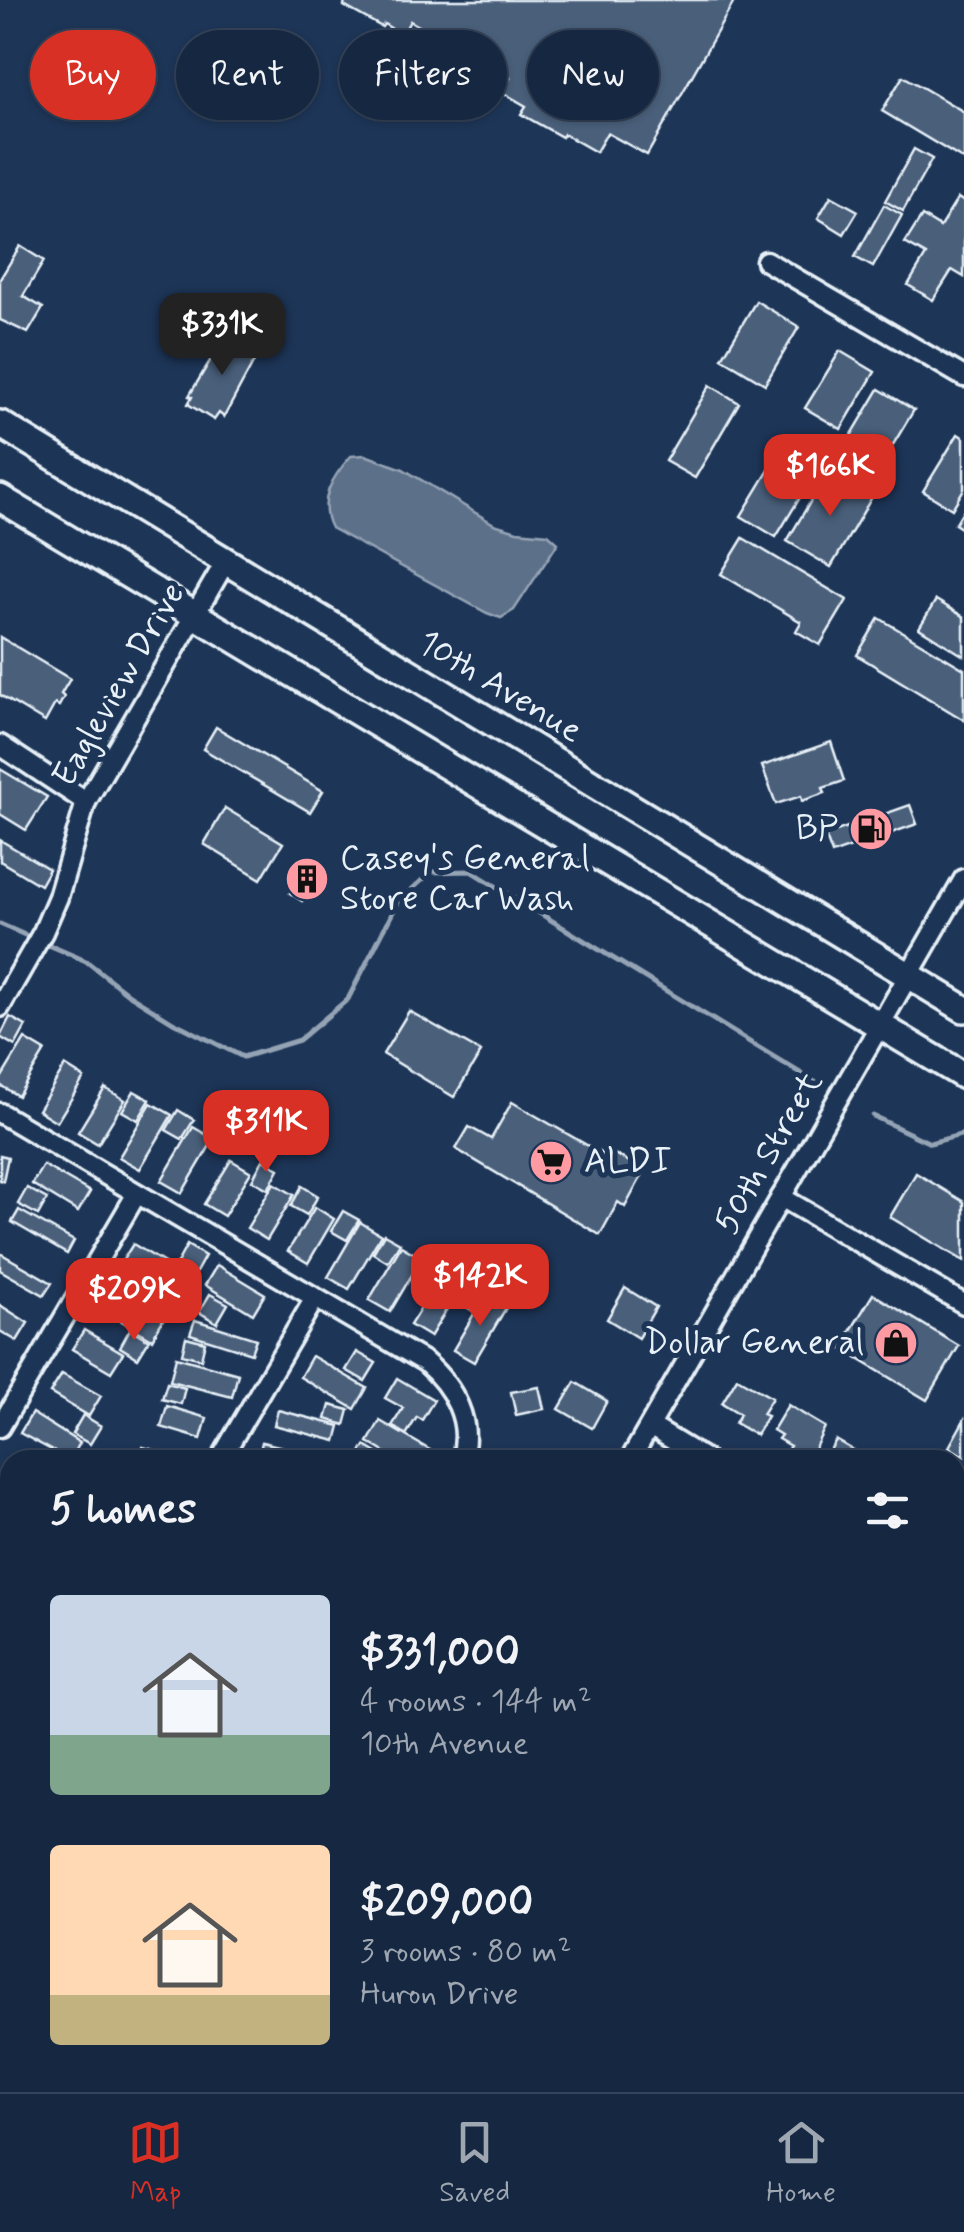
<!DOCTYPE html>
<html lang="en">
<head>
<meta charset="utf-8">
<style>
  :root { --surface:#162841; --page:#23344c; --text:#f1f3f6; --muted:#9ea6b1; --line:#35445a; --accent:#d93025 }
  body { margin:0; font-family:Mynerve,sans-serif; background:var(--page); color:var(--text); height:100vh; display:flex; flex-direction:column; font-size:38px; white-space:nowrap }
  * { box-sizing:border-box; margin:0 }
  p { font-size:32px; color:var(--muted) }
  .icon { flex:none; width:55px; height:55px; fill:none; stroke:currentColor; stroke-width:2; stroke-linecap:round; stroke-linejoin:round }
  .map { position:relative; flex:1; overflow:hidden }
  .side { position:absolute; left:0px; top:1450px; width:965px; height:642px; display:flex; flex-direction:column; background:var(--surface); border-radius:30px 30px 0 0; box-shadow:0 2px 8px #0004,0 0 0 2px var(--line) }
  .side>* { flex:none }
  .banner { position:absolute; left:30px; top:30px; width:905px; height:90px; display:flex; gap:20px }
  .price { position:absolute; translate:-50% -85px; padding:0 22px; border-radius:20px; background:var(--accent); color:#fff; font-size:32px; line-height:65px; filter:drop-shadow(0 2px 5px #0008) }
  .price::after { content:''; position:absolute; left:50%; top:60px; width:30px; height:22px; margin-left:-15px; background:inherit; clip-path:polygon(0 0,100% 0,50% 100%) }
  .price.active { background:#222; color:#fff }
  ul { padding:0; list-style:none }
  li { display:flex; align-items:center; gap:30px; height:250px; padding:0 50px }
  li span { display:grid; place-items:center; flex:none; width:280px; height:200px; border-radius:10px; color:#555 }
  li>.icon { margin-inline-start:auto }
  span .icon { width:120px; height:120px; fill:#fffc; stroke-width:1 }
  li b { font-size:42px }
  h2 { display:flex; justify-content:space-between; align-items:center; height:120px; padding:0 50px; font-size:42px }
  .chip { padding:0 35px; border-radius:45px; background:var(--surface); box-shadow:0 2px 8px #0004,0 0 0 2px var(--line); font-size:35px; line-height:90px }
  .chip.active { background:var(--accent); color:#fff }
  .menu { display:flex; justify-content:space-around; align-items:center; height:140px; border-top:2px solid var(--line); background:var(--surface); font-size:28px; color:var(--muted) }
  .menu a { display:grid; justify-items:center; gap:5px }
  .menu .active { color:var(--accent) }
  .map>svg:first-child { display:block }
</style>
</head>
<body>
<div class="map">
<svg width="964" height="2092" viewBox="0 0 964 2092">
  <rect width="100%" height="100%" fill="#1d3557"/>
  <filter id="ink" filterUnits="userSpaceOnUse"><feTurbulence type="fractalNoise" baseFrequency=".01" numOctaves="2"/><feDisplacementMap in="SourceGraphic" scale="20" xChannelSelector="R" yChannelSelector="G"/><feConvolveMatrix kernelMatrix="1 2 1 2 8 2 1 2 1" color-interpolation-filters="sRGB"/></filter>
  <g filter="url(#ink)">
    <path fill="#5d7089" stroke="#95a4b5" stroke-width="2.5" d="M365,455L403,469L494,524L517,531L548,534L558,543L514,610L501,618L487,613L331,528C317,501 332,477 351,456Z"/>
    <g fill="none" stroke-linecap="round" stroke-linejoin="round">
      <g stroke="#95a4b5" stroke-width="5">
        <polyline points="0,924 34,939"/>
        <polyline points="44,943 86,961 128,994 173,1022 243,1057 299,1040 348,999 398,902 431,872 471,871 818,1084"/>
        <polyline points="873,1116 930,1143 964,1134"/>
      </g>
    </g>
    <g fill="#495e7a" stroke="#e8f1f8" stroke-width="2.5">
      <polygon points="345,0 735,0 647,155 607,133 596,152 564,134 562,137 521,114 526,106 502,92 510,78 410,21 402,35 384,24 382,27 344,6"/>
      <polygon points="903,76 964,112 964,160 882,111"/>
      <polygon points="914,149 932,159 903,211 885,201"/>
      <polygon points="831,196 858,211 844,234 818,218"/>
      <polygon points="958,198 964,202 964,277 952,270 933,300 908,285 926,255 905,243 922,216 940,227"/>
      <polygon points="884,205 902,215 873,267 855,257"/>
      <polygon points="20,246 44,261 23,296 43,308 28,333 0,320 0,279"/>
      <polygon points="756,301 799,327 765,384 722,358"/>
      <polygon points="226,334 258,354 224,417 219,413 214,420 188,404 192,397 189,396"/>
      <polygon points="840,351 875,372 841,429 805,408"/>
      <polygon points="710,385 739,403 695,478 665,461"/>
      <polygon points="879,389 914,410 879,468 845,446"/>
      <polygon points="958,434 964,438 964,489 952,509 923,491"/>
      <polygon points="783,447 818,468 776,537 741,516"/>
      <polygon points="828,472 872,497 831,567 787,541"/>
      <polygon points="964,509 964,530 955,524"/>
      <polygon points="743,538 847,600 820,645 796,631 801,622 721,574"/>
      <polygon points="936,600 964,617 964,656 919,628"/>
      <polygon points="879,618 964,669 964,720 857,655"/>
      <polygon points="0,637 70,679 61,694 64,697 59,706 55,704 45,722 0,695"/>
      <polygon points="216,727 323,791 310,812 203,749"/>
      <polygon points="831,742 844,781 823,788 825,793 802,801 801,796 776,804 762,766"/>
      <polygon points="0,769 47,797 26,830 0,814"/>
      <polygon points="910,805 917,824 832,854 825,835"/>
      <polygon points="225,808 283,843 261,879 204,844"/>
      <polygon points="0,840 49,869 40,885 0,861"/>
      <polygon points="311,858 323,866 302,901 290,893"/>
      <polygon points="409,1011 481,1052 454,1097 383,1054"/>
      <polygon points="10,1017 26,1026 15,1046 0,1037"/>
      <polygon points="25,1039 45,1051 18,1096 0,1085 0,1080"/>
      <polygon points="65,1066 84,1078 57,1122 38,1110"/>
      <polygon points="105,1088 125,1100 98,1144 78,1132"/>
      <polygon points="134,1091 150,1100 138,1120 122,1111"/>
      <polygon points="512,1102 611,1159 614,1154 645,1170 625,1207 618,1202 600,1235 456,1149 469,1127 491,1139"/>
      <polygon points="151,1103 172,1115 140,1169 119,1157"/>
      <polygon points="178,1110 194,1120 182,1139 166,1130"/>
      <polygon points="193,1127 214,1139 182,1193 161,1181"/>
      <polygon points="0,1155 8,1157 3,1181 0,1180"/>
      <polygon points="231,1160 251,1172 224,1216 204,1204"/>
      <polygon points="263,1160 279,1169 268,1189 252,1180"/>
      <polygon points="43,1165 90,1192 78,1212 32,1184"/>
      <polygon points="916,1173 964,1202 964,1261 890,1217"/>
      <polygon points="274,1183 294,1195 267,1240 247,1228"/>
      <polygon points="302,1186 318,1196 307,1215 291,1206"/>
      <polygon points="27,1188 47,1199 38,1215 18,1204"/>
      <polygon points="315,1207 334,1219 308,1263 288,1251"/>
      <polygon points="19,1210 74,1241 67,1254 12,1222"/>
      <polygon points="343,1211 359,1220 347,1240 331,1231"/>
      <polygon points="360,1222 381,1235 349,1289 328,1277"/>
      <polygon points="384,1234 400,1243 388,1262 373,1253"/>
      <polygon points="133,1244 181,1273 169,1292 121,1263"/>
      <polygon points="187,1245 205,1256 195,1274 177,1263"/>
      <polygon points="401,1246 422,1258 390,1312 369,1300"/>
      <polygon points="0,1253 52,1283 44,1295 0,1270"/>
      <polygon points="426,1260 442,1269 430,1289 414,1279"/>
      <polygon points="217,1265 265,1294 253,1314 205,1285"/>
      <polygon points="469,1282 485,1292 473,1311 458,1302"/>
      <polygon points="107,1287 163,1320 152,1339 96,1306"/>
      <polygon points="434,1287 453,1299 430,1337 410,1325"/>
      <polygon points="625,1288 656,1307 638,1338 607,1319"/>
      <polygon points="158,1289 176,1300 165,1318 147,1307"/>
      <polygon points="210,1294 228,1304 217,1323 199,1312"/>
      <polygon points="873,1294 959,1346 927,1400 840,1348"/>
      <polygon points="485,1295 506,1308 474,1362 453,1350"/>
      <polygon points="0,1305 28,1323 17,1341 0,1331"/>
      <polygon points="195,1320 256,1339 251,1353 190,1334"/>
      <polygon points="130,1329 149,1340 138,1358 120,1347"/>
      <polygon points="84,1330 123,1353 111,1372 72,1349"/>
      <polygon points="186,1337 205,1342 201,1359 182,1354"/>
      <polygon points="357,1352 376,1363 365,1381 346,1370"/>
      <polygon points="312,1356 367,1388 355,1409 300,1377"/>
      <polygon points="176,1357 238,1374 232,1397 170,1381"/>
      <polygon points="62,1374 101,1396 89,1416 50,1393"/>
      <polygon points="397,1378 434,1400 422,1420 417,1417 406,1435 392,1426 403,1408 385,1398"/>
      <polygon points="737,1378 772,1398 762,1414 767,1416 756,1435 735,1423 740,1414 722,1403"/>
      <polygon points="575,1382 607,1401 592,1428 559,1409"/>
      <polygon points="167,1383 185,1388 181,1404 162,1399"/>
      <polygon points="539,1387 544,1409 516,1415 511,1392"/>
      <polygon points="330,1405 349,1410 345,1425 326,1419"/>
      <polygon points="788,1405 825,1427 809,1460 797,1460 785,1453 790,1446 778,1439 781,1435 773,1430"/>
      <polygon points="167,1406 207,1418 201,1439 161,1427"/>
      <polygon points="278,1410 340,1426 336,1441 274,1425"/>
      <polygon points="32,1413 80,1443 70,1460 20,1433"/>
      <polygon points="83,1415 101,1426 90,1444 72,1434"/>
      <polygon points="964,1420 964,1456 949,1447"/>
      <polygon points="380,1421 435,1453 432,1460 398,1460 368,1442"/>
      <polygon points="836,1440 870,1460 824,1460"/>
      <polygon points="262,1442 304,1452 302,1460 258,1460"/>
      <polygon points="365,1446 382,1456 380,1460 357,1459"/>
      <polygon points="143,1447 183,1458 183,1460 140,1460"/>
      <polygon points="11,1458 15,1460 10,1460 10,1484 0,1477"/>
      <polygon points="0,1506 10,1512 10,1539 0,1533"/>
      <polygon points="955,1510 964,1515 964,1552 961,1558 955,1555"/>
      <polygon points="0,1656 10,1658 10,1676 0,1673"/>
      <polygon points="6,1682 10,1683 10,1706 0,1704"/>
      <polygon points="0,1728 10,1731 10,1753 0,1750"/>
      <polygon points="964,1762 964,1796 955,1790 955,1777"/>
      <polygon points="955,1823 964,1828 964,1854 955,1869"/>
      <polygon points="2,1884 10,1886 10,1900 0,1898"/>
      <polygon points="0,1915 10,1917 10,1945 0,1942"/>
      <polygon points="0,1972 10,1974 10,1989 0,1987"/>
      <polygon points="964,2038 964,2077 955,2071 955,2054"/>
      <polygon points="19,2082 40,2082 56,2092 14,2092"/>
      <polygon points="135,2082 180,2082 191,2089 190,2092 151,2092"/>
      <polygon points="328,2082 376,2082 371,2092 322,2092"/>
      <polygon points="474,2082 521,2082 515,2092 503,2088 501,2092 468,2092"/>
      <polygon points="611,2082 654,2082 662,2087 660,2092 606,2092"/>
      <polygon points="936,2082 946,2082 963,2092 931,2092"/>
    </g>
    <g fill="none" stroke-linecap="round" stroke-linejoin="round">
      <g stroke="#e8f1f8" stroke-width="25">
        <g id="street">
          <polyline points="766,261 964,377"/>
          <polyline points="0,745 86,802"/>
          <polyline points="0,1007 43,932 58,897 86,802 226,561"/>
          <path d="M0,1113L425,1362C453,1386 474,1422 461,1460"/>
          <polyline points="781,1197 964,1304"/>
          <polyline points="650,1426 706,1460"/>
          <polyline points="0,1427 136,1195"/>
          <polyline points="220,1460 315,1298"/>
          <polyline points="630,1460 964,879"/>
          <polyline points="955,1609 964,1615"/>
          <polyline points="0,1839 10,1821"/>
          <polyline points="955,1958 964,1942"/>
          <polyline points="747,2082 763,2092"/>
          <polyline points="95,2092 100,2082"/>
          <polyline points="262,2092 267,2082"/>
          <polyline points="568,2092 573,2082"/>
          <polyline points="878,2092 883,2082"/>
        </g>
      </g>
      <g stroke="#e8f1f8" stroke-width="32">
        <g id="primary">
          <polyline points="0,424 964,1009"/>
          <polyline points="0,498 964,1076"/>
        </g>
      </g>
      <use href="#street" stroke="#1d3557" stroke-width="18"/>
      <use href="#primary" stroke="#1d3557" stroke-width="25"/>
    </g>
  </g>
  <defs>
    <g id="fuel-disc" transform="scale(2.25)"><circle r="9.5" fill="#ff9aa2" stroke="#1d3557"/><path d="M-5.5-6h7V0h2V4h1.3V-2.5L3-4.5l.8-.8L6-3V5H2.5V1h-1V6h-7ZM-4.2-4.7v3.2H.2V-4.7Z" fill="#111"/></g>
    <g id="building-disc" transform="scale(2.25)"><circle r="9.5" fill="#ff9aa2" stroke="#1d3557"/><path d="M-4-6H4V6H1V3H-1V6H-4ZM-2.5-4.3h1.7v1.8h-1.7ZM.8-4.3h1.7v1.8H.8ZM-2.5-1h1.7V.8h-1.7ZM.8-1h1.7V.8H.8Z" fill="#111"/></g>
    <g id="supermarket-disc" transform="scale(2.25)"><circle r="9.5" fill="#ff9aa2" stroke="#1d3557"/><path d="M-6-5.5h2.5l.6 2H6L4.5 2H-2.5L-4.4-4H-6ZM-1.5 3.2a1.3 1.3 0 1 0 .1 0ZM3 3.2a1.3 1.3 0 1 0 .1 0Z" fill="#111"/></g>
    <g id="shop-disc" transform="scale(2.25)"><circle r="9.5" fill="#ff9aa2" stroke="#1d3557"/><path d="M-5-2.5h2.3a2.7 3.5 0 0 1 5.4 0H5L5.5 6h-11ZM-1.5-2.5h3a1.5 2.3 0 0 0-3 0Z" fill="#111"/></g>
  </defs>
  <g fill-rule="evenodd">
    <use href="#fuel-disc" x="871" y="829"/>
    <use href="#building-disc" x="307" y="879"/>
    <use href="#supermarket-disc" x="551" y="1162"/>
    <use href="#shop-disc" x="896" y="1343"/>
  </g>
  <g text-anchor="middle" dominant-baseline="central" stroke-width="10" stroke-linejoin="round" paint-order="stroke">
    <g font-size="35" fill="#e8f1f8" stroke="#1d3557">
      <text transform="translate(119 685) rotate(-60)">Eagleview Drive</text>
      <text transform="translate(500 687) rotate(31)">10th Avenue</text>
      <text transform="translate(769 1153) rotate(-60)">50th Street</text>
    </g>
    <g font-size="35" fill="#e8f1f8" stroke="#1d3557" text-anchor="end">
      <text x="838" y="829">BP</text>
      <text x="340" y="859" text-anchor="start">Casey's General<tspan x="340" dy="40">Store Car Wash</tspan></text>
      <text x="584" y="1162" text-anchor="start">ALDI</text>
      <text x="864" y="1343">Dollar General</text>
    </g>
  </g>
</svg>
<b class="price active" style="left:222px;top:378px">$331K</b>
<b class="price" style="left:830px;top:519px">$166K</b>
<b class="price" style="left:266px;top:1175px">$311K</b>
<b class="price" style="left:480px;top:1329px">$142K</b>
<b class="price" style="left:134px;top:1343px">$209K</b>
<div class="banner">
<a class="chip active">Buy</a>
<a class="chip">Rent</a>
<a class="chip">Filters</a>
<a class="chip">New</a>
</div>
<section class="side">
<h2>5 homes<svg class="icon" aria-label="filters" viewBox="0 0 24 24"><path d="M4 7h16M4 17h16"/><circle cx="9" cy="7" r="2"/><circle cx="15" cy="17" r="2"/></svg></h2>
<ul>
<li><span style="background:linear-gradient(#c9d6e8 70%,#7fa58c 0)"><svg class="icon" aria-label="home" viewBox="0 0 24 24"><path d="M3 11l9-7 9 7M6 9v11h12V9"/></svg></span><div><b>$331,000</b><p>4 rooms · 144 m²</p><p>10th Avenue</p></div></li>
<li><span style="background:linear-gradient(#ffd9b3 75%,#c2b280 0)"><svg class="icon" aria-label="home" viewBox="0 0 24 24"><path d="M3 11l9-7 9 7M6 9v11h12V9"/></svg></span><div><b>$209,000</b><p>3 rooms · 80 m²</p><p>Huron Drive</p></div></li>
</ul>
</section>
</div>
<nav class="menu">
<a class="active"><svg class="icon" aria-label="map" viewBox="0 0 24 24"><path d="M3 6l6-2 6 2 6-2v14l-6 2-6-2-6 2zM9 4v14M15 6v14"/></svg>Map</a>
<a><svg class="icon" aria-label="saved" viewBox="0 0 24 24"><path d="M7 4h10v16l-5-4-5 4z"/></svg>Saved</a>
<a><svg class="icon" aria-label="home" viewBox="0 0 24 24"><path d="M3 11l9-7 9 7M6 9v11h12V9"/></svg>Home</a>
</nav>
</body>
</html>
